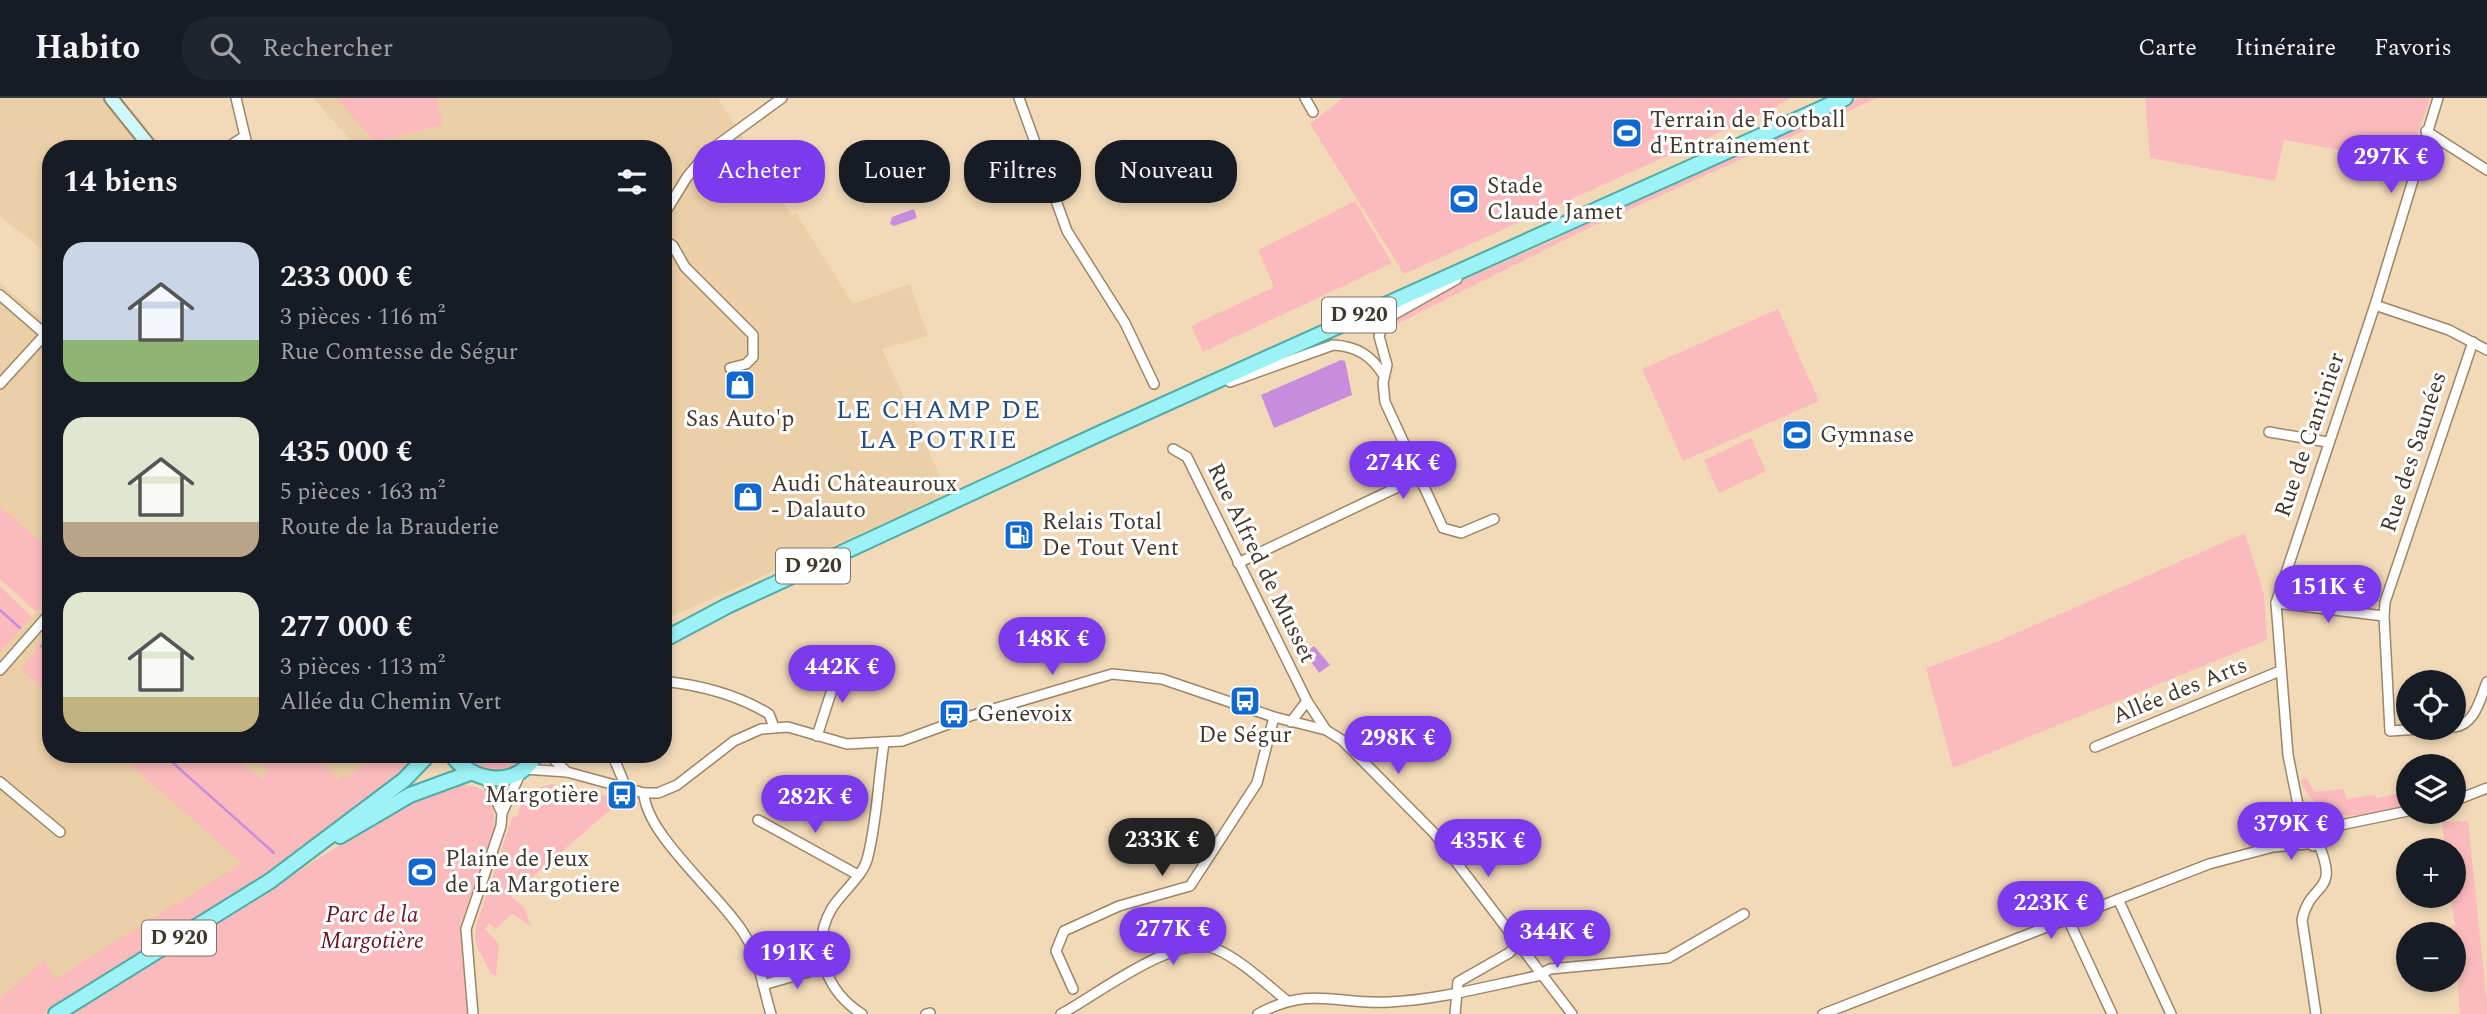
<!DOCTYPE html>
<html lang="fr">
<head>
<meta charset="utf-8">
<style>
  :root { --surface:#171b24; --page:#20242c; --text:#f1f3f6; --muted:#9ea1a6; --line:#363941; --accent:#7c3aed }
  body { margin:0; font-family:Spectral,serif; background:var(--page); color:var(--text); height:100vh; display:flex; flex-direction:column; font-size:26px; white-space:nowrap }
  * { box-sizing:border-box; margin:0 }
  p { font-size:23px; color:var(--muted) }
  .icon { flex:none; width:38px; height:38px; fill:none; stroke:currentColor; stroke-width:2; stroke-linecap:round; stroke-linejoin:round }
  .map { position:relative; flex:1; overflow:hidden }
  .side { position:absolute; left:42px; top:42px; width:630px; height:623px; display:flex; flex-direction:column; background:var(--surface); border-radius:28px; box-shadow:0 4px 10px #0003 }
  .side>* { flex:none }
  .hud { position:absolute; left:693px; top:42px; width:665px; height:63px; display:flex; gap:14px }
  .controls { position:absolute; left:2396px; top:572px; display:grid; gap:14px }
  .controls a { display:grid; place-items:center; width:70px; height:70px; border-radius:50%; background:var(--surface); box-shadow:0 4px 10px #0003; font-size:35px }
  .price { position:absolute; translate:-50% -60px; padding:0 16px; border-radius:24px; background:var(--accent); color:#fff; font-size:23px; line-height:46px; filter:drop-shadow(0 2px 4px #0008) }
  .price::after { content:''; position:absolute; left:50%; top:42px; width:21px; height:16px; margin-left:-10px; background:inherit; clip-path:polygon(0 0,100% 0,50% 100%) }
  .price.active { background:#222; color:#fff }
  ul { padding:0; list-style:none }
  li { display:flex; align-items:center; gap:21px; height:175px; padding:0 21px }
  li span { display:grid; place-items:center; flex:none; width:196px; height:140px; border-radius:21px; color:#555 }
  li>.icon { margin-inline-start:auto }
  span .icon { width:84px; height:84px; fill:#fffc; stroke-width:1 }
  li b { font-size:30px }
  h2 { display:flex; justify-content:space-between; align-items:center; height:84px; padding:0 21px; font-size:30px }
  .pill { padding:0 24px; border-radius:28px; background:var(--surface); box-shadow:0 4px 10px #0003; font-size:24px; line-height:63px }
  .pill.active { background:var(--accent); color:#fff }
  header { display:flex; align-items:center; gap:42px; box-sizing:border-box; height:98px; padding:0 35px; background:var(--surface); border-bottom:2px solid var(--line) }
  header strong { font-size:33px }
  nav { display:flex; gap:38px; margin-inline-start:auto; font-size:24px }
  .search { width:490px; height:63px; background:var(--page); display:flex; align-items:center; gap:18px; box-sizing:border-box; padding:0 24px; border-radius:28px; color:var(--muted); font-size:26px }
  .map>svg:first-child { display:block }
</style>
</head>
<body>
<header>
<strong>Habito</strong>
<div class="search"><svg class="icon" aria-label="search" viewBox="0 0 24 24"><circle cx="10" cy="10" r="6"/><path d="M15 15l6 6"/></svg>Rechercher</div>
<nav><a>Carte</a><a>Itinéraire</a><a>Favoris</a></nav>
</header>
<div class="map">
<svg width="2487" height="916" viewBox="0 0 2487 916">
  <rect width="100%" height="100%" fill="#f2dab9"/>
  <g fill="#ebcfa7">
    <polygon points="0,0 105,0 147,51 51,51 51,159 0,118"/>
    <polygon points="313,0 718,0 792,118 796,115 853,206 910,186 928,238 882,251 945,389 943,399 663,522 663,51 358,51"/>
    <polygon points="0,185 43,221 51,213 51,455 0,410"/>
    <polygon points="51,498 51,656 405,656 246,772 0,916 0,554"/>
  </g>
  <g fill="#fbbbbc">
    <polygon points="336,0 437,0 443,27 375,44"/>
    <polygon points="1343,0 1790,0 1774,10 1404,176 1310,26"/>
    <path d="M1859,0H1877L1593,128L1387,231C1398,203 1523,158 1555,141C1653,88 1757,46 1859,0Z"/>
    <polygon points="2145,0 2430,0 2408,64 2284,42 2275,83 2150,60"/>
    <polygon points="1355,103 1392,165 1203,254 1191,228 1274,189 1258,152"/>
    <polygon points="1778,211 1819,303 1683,363 1642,271"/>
    <polygon points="1751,340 1766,373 1719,395 1704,362"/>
    <polygon points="0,408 51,453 51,497 36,514 0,481"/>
    <polygon points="2245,435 2264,496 2267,542 1953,670 1926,570 1996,544"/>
    <polygon points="0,488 32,519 0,554"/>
    <polygon points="51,531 51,598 21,572"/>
    <polygon points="118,656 228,656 263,681 269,673 261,668 274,656 286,656 294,666 309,656 322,656 319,659 337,681 343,677 346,680 377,656 426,656 398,681 349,713 232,800 43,916 0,916 0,901 44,862 55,881 242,765"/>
    <polygon points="451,656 536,656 534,661 486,681"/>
    <path d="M2306,679L2315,694L2344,691L2346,701L2375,697L2376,700L2407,694L2408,708C2363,717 2325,732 2300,683Z"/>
    <path d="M551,686L623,701L510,798L524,809L531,828L512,816L496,831L489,825L485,831L499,846L496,878L491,876L475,844L476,828L512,720L518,717C521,698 534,691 551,686Z"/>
    <polygon points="463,687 477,689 488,696 494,715 494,733 460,828 467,916 73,916 409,703 448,689"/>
    <polygon points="2468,723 2487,906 2487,916 2460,916 2454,836 2450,836 2449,829 2455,828 2451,798 2454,798 2454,752 2445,752 2442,724"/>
  </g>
  <g fill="#c88cdd">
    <polygon points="914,111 917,120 894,128 890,126 892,119"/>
    <polygon points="1341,262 1345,263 1352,297 1274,330 1261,297"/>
    <polygon points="1314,548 1330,567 1319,575 1305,555"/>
  </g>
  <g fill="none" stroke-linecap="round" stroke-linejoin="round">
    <g stroke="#c88cdd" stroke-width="2.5">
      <polyline points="0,512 20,530"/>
      <polyline points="41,548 51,556"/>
      <polyline points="163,656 274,755"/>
    </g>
    <g stroke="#9b8667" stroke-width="12">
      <g id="street">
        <polyline points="236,0 248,51"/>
        <polyline points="1019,0 1067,133 1125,225 1154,286"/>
        <polyline points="1305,0 1313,14"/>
        <polyline points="2426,33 2487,72"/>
        <polyline points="225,51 245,38"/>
        <polyline points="663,118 687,79 709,53 782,0"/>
        <polyline points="663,141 673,148 685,169 753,237 753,259 746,266 730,270"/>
        <polyline points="1457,181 1393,217 1384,225 1379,238 1387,267 1383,285 1385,304 1443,430 1461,435 1494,421"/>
        <polyline points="0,197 45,236 51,246"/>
        <polyline points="2375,207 2449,232 2487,252"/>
        <path d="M1230,284L1333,247C1357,248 1372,258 1384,278"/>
        <polyline points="0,286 51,230"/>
        <polyline points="2269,334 2327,344"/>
        <polyline points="1173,351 1187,359 1307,603 1326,632 1342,642 1434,735 1572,916"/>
        <polyline points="1238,465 1419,379"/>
        <polyline points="2276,505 2384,518"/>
        <polyline points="0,572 51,514"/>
        <path d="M663,583C699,587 738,597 769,616L774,629"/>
        <polyline points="1291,624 1307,603"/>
        <path d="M2454,629C2475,627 2480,601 2487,584"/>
        <polyline points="2435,630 2390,633 2384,518 2385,504 2473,244"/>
        <polyline points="817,638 838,573 853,566"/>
        <polyline points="2095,649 2280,573"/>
        <polyline points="548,656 567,674"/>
        <polyline points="612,656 623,682 623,689"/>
        <polyline points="524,671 567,674 644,695 658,695 677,687 734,643 761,631 788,629 847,646 902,643 970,618 1112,576 1162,581 1274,619 1326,632"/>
        <polyline points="486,681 502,715"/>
        <polyline points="0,684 60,734"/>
        <path d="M644,695C645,737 724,800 746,839C760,862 763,891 771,916"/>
        <polyline points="2454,703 2487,690"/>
        <polyline points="758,722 858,777"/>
        <polyline points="2301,722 2315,715 2325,719 2331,729 2328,741 2313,748 2299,737 2301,722 2288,657 2276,505 2375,207 2438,0"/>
        <polyline points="2331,729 2408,713"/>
        <polyline points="2274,748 2298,731"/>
        <polyline points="2118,801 2171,916"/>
        <polyline points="2068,821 2112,916"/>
        <polyline points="763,887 822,870"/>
        <polyline points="1073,891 1056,853 1064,833 1119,808 1190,788 1257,685 1274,619"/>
        <polyline points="473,916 466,831 501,728 502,715 521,674"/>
        <path d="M862,916C826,893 809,849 832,810C842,794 861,780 867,762C877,725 878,683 884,645"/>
        <polyline points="926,916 930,915"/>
        <path d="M1061,916C1097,897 1176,834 1216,851C1241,862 1265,885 1286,902"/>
        <path d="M1258,916C1311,887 1336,907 1389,904C1438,902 1488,888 1537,878L1550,871L1668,860L1744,816"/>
        <polyline points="1455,916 1458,884 1509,855 1519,845"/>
        <polyline points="1823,916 2209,766 2273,749 2307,746"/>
        <path d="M2316,916L2302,822C2310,783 2340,797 2319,747"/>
      </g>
    </g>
    <g stroke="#9b8667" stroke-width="16">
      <polyline id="secondary" points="111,0 152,51"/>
    </g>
    <g stroke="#51aba8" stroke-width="18">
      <g id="primary">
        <polyline points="663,542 727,508 1103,334 1845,0"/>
        <path d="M451,656C472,685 517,692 536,656"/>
        <polyline points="340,738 410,697 470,675"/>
        <polyline points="56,916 270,783 404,682 429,656"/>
      </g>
    </g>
    <use href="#street" stroke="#fff" stroke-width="9"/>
    <use href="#secondary" stroke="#cef8f9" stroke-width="12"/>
    <use href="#primary" stroke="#9cf2f4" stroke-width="14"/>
  </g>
  <defs>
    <g id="stadium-square" transform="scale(1.575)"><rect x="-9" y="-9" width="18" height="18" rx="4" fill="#1068d1" stroke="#fff"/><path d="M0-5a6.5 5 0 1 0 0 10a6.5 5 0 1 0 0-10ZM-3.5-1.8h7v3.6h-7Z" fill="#fff"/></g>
    <g id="shop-square" transform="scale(1.575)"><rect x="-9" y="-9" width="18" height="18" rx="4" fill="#1068d1" stroke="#fff"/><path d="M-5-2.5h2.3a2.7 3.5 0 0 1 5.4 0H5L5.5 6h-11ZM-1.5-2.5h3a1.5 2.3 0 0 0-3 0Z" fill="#fff"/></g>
    <g id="fuel-square" transform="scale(1.575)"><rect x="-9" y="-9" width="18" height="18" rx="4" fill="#1068d1" stroke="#fff"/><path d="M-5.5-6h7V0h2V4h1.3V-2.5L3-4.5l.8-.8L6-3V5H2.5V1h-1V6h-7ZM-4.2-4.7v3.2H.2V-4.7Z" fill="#fff"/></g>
    <g id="bus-square" transform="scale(1.575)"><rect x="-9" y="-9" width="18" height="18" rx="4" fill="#1068d1" stroke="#fff"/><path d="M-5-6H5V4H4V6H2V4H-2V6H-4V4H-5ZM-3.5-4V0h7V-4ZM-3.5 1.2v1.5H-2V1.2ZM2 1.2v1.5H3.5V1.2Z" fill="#fff"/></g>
  </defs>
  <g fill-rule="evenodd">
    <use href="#stadium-square" x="1627" y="35"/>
    <use href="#stadium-square" x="1464" y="101"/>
    <use href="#shop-square" x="740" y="287"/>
    <use href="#stadium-square" x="1797" y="337"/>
    <use href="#shop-square" x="748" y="399"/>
    <use href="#fuel-square" x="1019" y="437"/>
    <use href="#bus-square" x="1245" y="603"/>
    <use href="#bus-square" x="954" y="616"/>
    <use href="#bus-square" x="622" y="697"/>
    <use href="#stadium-square" x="422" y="774"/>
  </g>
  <g text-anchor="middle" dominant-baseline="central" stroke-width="6" stroke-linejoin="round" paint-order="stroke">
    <g fill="#fff" stroke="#7a736a" stroke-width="2">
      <rect x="1322" y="199.5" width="74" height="35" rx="5"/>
      <rect x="776" y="450.5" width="74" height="35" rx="5"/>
      <rect x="142" y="822.5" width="74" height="35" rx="5"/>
    </g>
    <g font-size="21" font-weight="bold" fill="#41372a">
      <text x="1359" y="217">D 920</text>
      <text x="813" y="468">D 920</text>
      <text x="179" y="840">D 920</text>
    </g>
    <g font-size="23" fill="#41372a" stroke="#fff" text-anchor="start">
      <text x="1650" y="22">Terrain de Football<tspan x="1650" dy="26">d'Entraînement</tspan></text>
      <text x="1487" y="88">Stade<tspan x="1487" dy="26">Claude Jamet</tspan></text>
      <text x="740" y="321" text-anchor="middle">Sas Auto'p</text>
      <text x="1820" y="337">Gymnase</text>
      <text x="771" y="386">Audi Châteauroux<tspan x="771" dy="26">- Dalauto</tspan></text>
      <text x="1042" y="424">Relais Total<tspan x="1042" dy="26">De Tout Vent</tspan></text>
      <text x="977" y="616">Genevoix</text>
      <text x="1245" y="637" text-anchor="middle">De Ségur</text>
      <text x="599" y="697" text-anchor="end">Margotière</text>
      <text x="445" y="761">Plaine de Jeux<tspan x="445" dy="26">de La Margotiere</tspan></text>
    </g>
    <g font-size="23" fill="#41372a" stroke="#fff">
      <text transform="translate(2310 337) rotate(-71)">Rue de Cantinier</text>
      <text transform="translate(2414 354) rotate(-72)">Rue des Saunées</text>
      <text transform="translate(1261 465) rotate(64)">Rue Alfred de Musset</text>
      <text transform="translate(2180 593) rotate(-22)">Allée des Arts</text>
    </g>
    <g font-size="23" font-style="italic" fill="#711123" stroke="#fff">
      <text x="372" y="817">Parc de la<tspan x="372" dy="26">Margotière</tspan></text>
    </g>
    <g font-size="26" letter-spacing="2" fill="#254c81" stroke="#fff">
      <text x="939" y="312">LE CHAMP DE<tspan x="939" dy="30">LA POTRIE</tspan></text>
    </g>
  </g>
</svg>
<div class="controls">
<a><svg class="icon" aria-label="locate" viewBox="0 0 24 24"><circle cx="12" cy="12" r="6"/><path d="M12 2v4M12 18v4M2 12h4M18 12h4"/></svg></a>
<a><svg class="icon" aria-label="layers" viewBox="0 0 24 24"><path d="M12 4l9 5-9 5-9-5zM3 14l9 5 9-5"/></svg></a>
<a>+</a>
<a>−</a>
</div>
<b class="price" style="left:2391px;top:97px">297K €</b>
<b class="price" style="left:1403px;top:403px">274K €</b>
<b class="price" style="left:2328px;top:527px">151K €</b>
<b class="price" style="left:1052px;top:579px">148K €</b>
<b class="price" style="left:842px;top:607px">442K €</b>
<b class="price" style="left:1398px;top:678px">298K €</b>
<b class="price" style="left:815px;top:737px">282K €</b>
<b class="price" style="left:2291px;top:764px">379K €</b>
<b class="price active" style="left:1162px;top:780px">233K €</b>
<b class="price" style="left:1488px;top:781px">435K €</b>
<b class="price" style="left:2051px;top:843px">223K €</b>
<b class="price" style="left:1173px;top:869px">277K €</b>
<b class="price" style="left:1557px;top:872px">344K €</b>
<b class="price" style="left:797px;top:893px">191K €</b>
<div class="hud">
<a class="pill active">Acheter</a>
<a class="pill">Louer</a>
<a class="pill">Filtres</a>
<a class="pill">Nouveau</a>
</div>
<section class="side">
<h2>14 biens<svg class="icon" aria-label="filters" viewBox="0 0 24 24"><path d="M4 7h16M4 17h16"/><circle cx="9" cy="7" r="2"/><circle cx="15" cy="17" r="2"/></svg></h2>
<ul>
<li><span style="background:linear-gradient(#c9d6e8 70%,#8fb573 0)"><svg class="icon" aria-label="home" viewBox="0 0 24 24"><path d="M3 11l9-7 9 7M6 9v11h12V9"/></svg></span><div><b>233 000 €</b><p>3 pièces · 116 m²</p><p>Rue Comtesse de Ségur</p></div></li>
<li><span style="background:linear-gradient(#dfe7d0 75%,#b9a48a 0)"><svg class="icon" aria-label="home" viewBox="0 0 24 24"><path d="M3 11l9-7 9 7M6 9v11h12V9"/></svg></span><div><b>435 000 €</b><p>5 pièces · 163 m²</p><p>Route de la Brauderie</p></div></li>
<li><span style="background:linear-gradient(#dfe7d0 75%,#c2b280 0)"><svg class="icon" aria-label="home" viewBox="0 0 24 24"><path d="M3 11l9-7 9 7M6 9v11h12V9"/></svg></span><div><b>277 000 €</b><p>3 pièces · 113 m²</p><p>Allée du Chemin Vert</p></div></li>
</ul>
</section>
</div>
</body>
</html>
